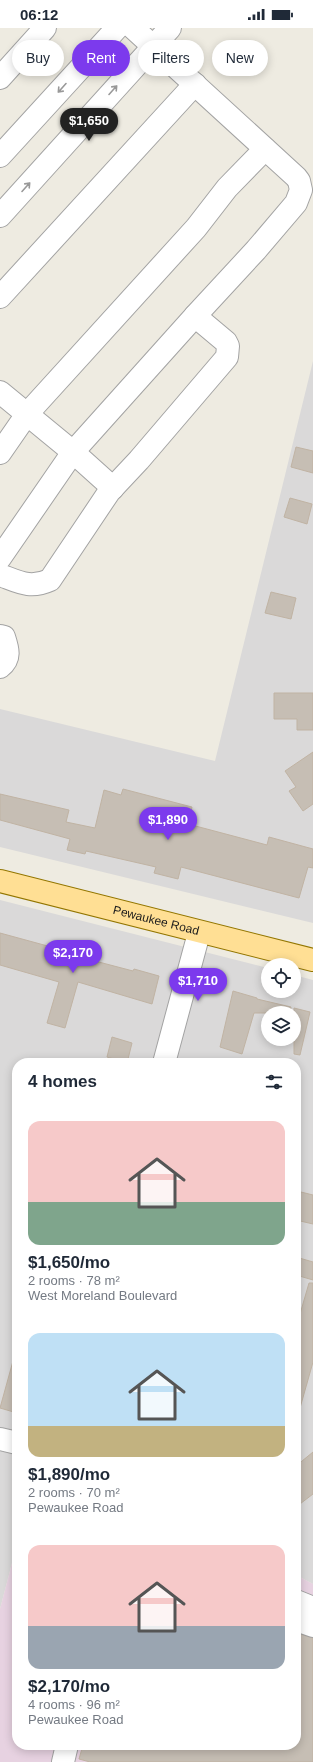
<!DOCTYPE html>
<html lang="en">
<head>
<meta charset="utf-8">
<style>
  :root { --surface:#fff; --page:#f2f2f3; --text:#1f2937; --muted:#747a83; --accent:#7c3aed }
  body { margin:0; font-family:Arial,sans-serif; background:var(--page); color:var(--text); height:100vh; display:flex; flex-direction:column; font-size:15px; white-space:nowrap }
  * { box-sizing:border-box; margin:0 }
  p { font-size:13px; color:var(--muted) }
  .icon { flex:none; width:22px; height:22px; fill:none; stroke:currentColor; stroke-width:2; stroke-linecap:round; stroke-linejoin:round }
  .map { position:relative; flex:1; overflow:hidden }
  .details { position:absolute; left:12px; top:1030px; width:289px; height:692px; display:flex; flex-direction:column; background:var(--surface); border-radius:16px; box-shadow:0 2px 10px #0003 }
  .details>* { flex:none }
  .guide { position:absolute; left:12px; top:12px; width:289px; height:36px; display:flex; gap:8px }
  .fabs { position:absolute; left:261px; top:930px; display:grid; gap:8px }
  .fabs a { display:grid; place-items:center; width:40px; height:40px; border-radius:50%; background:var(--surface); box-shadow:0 2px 10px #0003; font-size:20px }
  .price { position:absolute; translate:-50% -34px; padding:0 9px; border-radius:14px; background:var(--accent); color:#fff; font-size:13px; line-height:26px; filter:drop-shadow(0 1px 2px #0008) }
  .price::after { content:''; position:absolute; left:50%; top:24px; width:12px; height:9px; margin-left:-6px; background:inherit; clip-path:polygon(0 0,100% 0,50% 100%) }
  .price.active { background:#222; color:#fff }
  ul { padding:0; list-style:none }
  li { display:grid; align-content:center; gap:8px; height:212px; padding:0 16px }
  li span { display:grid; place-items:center; height:124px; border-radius:12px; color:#555 }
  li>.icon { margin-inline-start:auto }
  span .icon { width:72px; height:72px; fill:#fffc; stroke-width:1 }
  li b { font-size:17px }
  h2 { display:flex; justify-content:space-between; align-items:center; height:48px; padding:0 16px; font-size:17px }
  .pill { padding:0 14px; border-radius:18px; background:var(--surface); box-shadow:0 2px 10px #0003; font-size:14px; line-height:36px }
  .pill.active { background:var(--accent); color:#fff }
  .status { display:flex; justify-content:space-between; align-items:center; height:28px; padding:0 20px; background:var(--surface); direction:ltr }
  .status svg { height:11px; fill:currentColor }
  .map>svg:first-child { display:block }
</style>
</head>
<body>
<div class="status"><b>06:12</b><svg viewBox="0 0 49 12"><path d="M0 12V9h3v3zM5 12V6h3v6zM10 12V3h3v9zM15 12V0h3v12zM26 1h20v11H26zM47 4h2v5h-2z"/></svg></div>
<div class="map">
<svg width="313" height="1734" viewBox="0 0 313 1734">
  <rect width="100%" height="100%" fill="#eeebe1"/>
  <g fill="#dad9d9" fill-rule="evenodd">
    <polygon points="313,333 313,895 0,819 0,681 215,733"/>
    <path d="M0,872L268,940V963H294V947L313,952V1556L296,1547V1035H17V1516L0,1581ZM268,985H294V1011H268Z"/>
  </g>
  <polygon fill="#e7d2e1" points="17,1516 17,1717 296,1717 296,1547 313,1556 313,1734 0,1734 0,1581"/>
  <g fill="#c6beb4" stroke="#c0b3a3">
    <polygon points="296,419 313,423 313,445 291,439"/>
    <polygon points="290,470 312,476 307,496 284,489"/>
    <polygon points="271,564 296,570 291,591 265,585"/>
    <polygon points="274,665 313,665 313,702 297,702 297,691 274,691"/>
    <polygon points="313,724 313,776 303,783 289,763 296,759 285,743"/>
    <polygon points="123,761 192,779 188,796 267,817 269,809 313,821 313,840 308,839 299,870 181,839 178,851 154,845 156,839 86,823 85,826 67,822 70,811 0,792 0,766 69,782 66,794 95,800 104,762 121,767"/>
    <polygon points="0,905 77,926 76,928 133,943 134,941 159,948 152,976 78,954 65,1000 47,995 59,954 0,937"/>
    <polygon points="233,963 257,970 257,971 291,979 290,985 254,985 242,1026 220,1019"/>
    <polygon points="294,980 310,984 300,1027 294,1026"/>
    <polygon points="112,1009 132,1015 127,1035 107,1029"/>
    <polygon points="301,1164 313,1167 313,1196 296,1192 296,1183"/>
    <polygon points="296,1229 313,1234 313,1252 296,1247"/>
    <polygon points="309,1255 313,1255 313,1334 300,1380 296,1379 296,1300"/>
    <polygon points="13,1333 17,1333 17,1385 0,1380"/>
    <polygon points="313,1424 313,1466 296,1479 296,1438"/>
    <polygon points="296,1605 313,1610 313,1734 90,1734 79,1731 83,1717 296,1717"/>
  </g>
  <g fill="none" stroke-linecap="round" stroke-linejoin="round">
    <g stroke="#a3a3a3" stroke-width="24">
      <g id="minor">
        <polyline points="0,50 45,0"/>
        <polyline points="0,128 117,0"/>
        <polyline points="0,188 170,0"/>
        <polyline points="0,269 195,56"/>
        <polyline points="0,364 73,424 113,460"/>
        <polyline points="0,425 27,386 196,200 227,160 265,121"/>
        <polyline points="0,530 73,424 195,288"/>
        <path d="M0,547C19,554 30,561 50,552L109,464L139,432L227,329L228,318L226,314L195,288L256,222L296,175L301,162L299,153L296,149L133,0"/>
        <path d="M0,608L4,609C8,621 11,631 0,639"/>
        <polyline points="164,1035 199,905"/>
        <polyline points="0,1411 17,1415"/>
        <polyline points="296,1573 313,1580"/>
        <polyline points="296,1592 313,1598"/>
        <polyline points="63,1734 67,1717"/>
      </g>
    </g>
    <g stroke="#937600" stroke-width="24">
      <g id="major">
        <path id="s1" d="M0,853L313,932"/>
      </g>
    </g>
    <use href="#minor" stroke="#fff" stroke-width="22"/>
    <use href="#major" stroke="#ffdf94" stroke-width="22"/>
  </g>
  <defs><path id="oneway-shaft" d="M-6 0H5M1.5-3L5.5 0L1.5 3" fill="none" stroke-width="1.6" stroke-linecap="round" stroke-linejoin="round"/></defs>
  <g stroke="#999">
    <use href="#oneway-shaft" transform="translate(62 60) rotate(132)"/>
    <use href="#oneway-shaft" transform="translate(113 62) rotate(-48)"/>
    <use href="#oneway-shaft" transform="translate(26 159) rotate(-48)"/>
  </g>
  <g text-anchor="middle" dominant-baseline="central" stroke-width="4" stroke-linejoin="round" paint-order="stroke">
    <g font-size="12" fill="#1c1c1c" stroke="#fff">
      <text stroke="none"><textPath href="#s1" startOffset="161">Pewaukee Road</textPath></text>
    </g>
  </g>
</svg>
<div class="fabs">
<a><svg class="icon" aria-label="locate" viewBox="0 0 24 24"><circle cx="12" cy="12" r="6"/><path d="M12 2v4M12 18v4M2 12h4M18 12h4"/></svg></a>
<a><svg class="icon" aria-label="layers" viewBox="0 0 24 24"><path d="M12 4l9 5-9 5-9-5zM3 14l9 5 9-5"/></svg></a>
</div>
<b class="price active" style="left:89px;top:114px">$1,650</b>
<b class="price" style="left:168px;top:813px">$1,890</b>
<b class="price" style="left:73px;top:946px">$2,170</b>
<b class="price" style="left:198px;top:974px">$1,710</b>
<div class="guide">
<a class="pill">Buy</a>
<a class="pill active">Rent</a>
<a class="pill">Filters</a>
<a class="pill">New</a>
</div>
<section class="details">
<h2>4 homes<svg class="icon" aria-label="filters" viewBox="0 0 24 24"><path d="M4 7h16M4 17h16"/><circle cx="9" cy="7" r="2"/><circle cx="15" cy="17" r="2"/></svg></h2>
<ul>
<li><span style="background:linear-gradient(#f6c9c9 65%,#7fa58c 0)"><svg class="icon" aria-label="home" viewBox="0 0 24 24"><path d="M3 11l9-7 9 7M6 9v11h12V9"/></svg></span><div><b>$1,650/mo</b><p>2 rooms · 78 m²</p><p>West Moreland Boulevard</p></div></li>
<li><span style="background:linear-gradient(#bfe0f5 75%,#c2b280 0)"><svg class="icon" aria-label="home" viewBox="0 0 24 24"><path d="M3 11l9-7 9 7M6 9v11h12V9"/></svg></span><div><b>$1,890/mo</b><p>2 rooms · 70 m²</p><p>Pewaukee Road</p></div></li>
<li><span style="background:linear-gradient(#f6c9c9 65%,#9aa5b1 0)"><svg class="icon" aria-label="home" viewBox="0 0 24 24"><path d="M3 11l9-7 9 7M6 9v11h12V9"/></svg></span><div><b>$2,170/mo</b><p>4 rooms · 96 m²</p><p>Pewaukee Road</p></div></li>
</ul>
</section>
</div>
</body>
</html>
